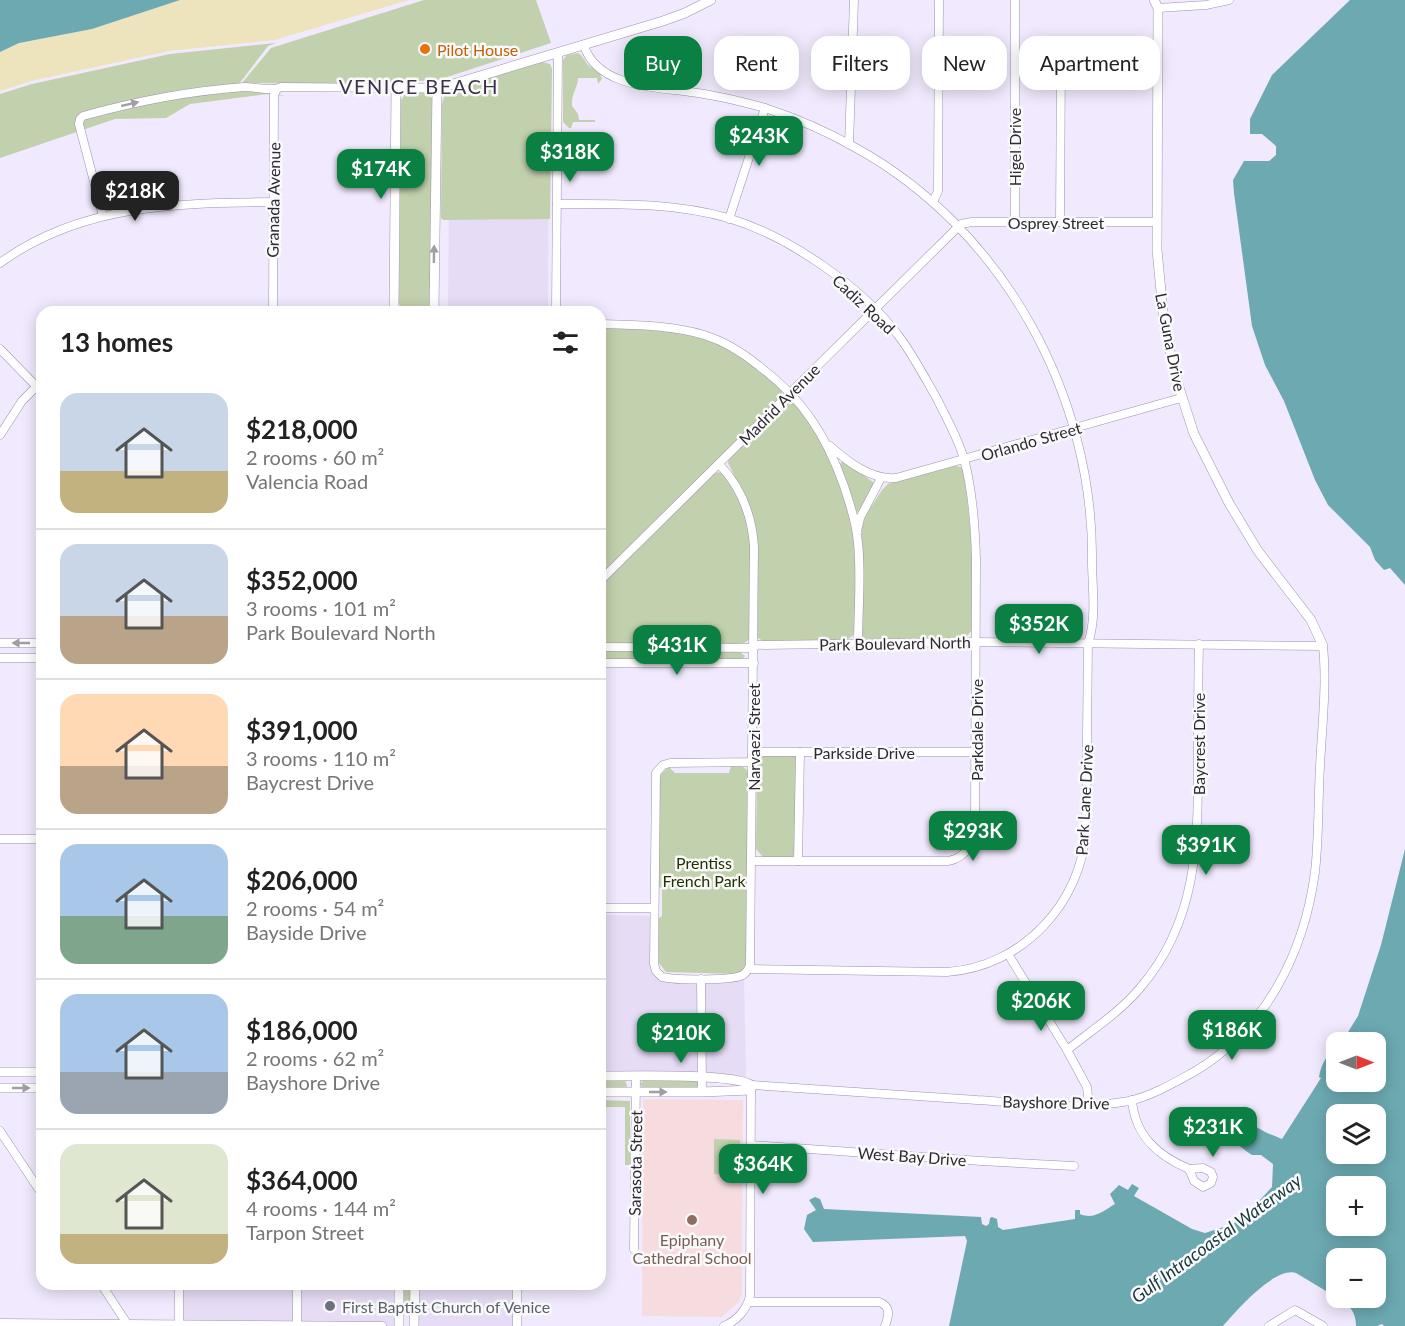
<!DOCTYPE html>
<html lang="en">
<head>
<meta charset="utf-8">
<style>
  :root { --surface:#fff; --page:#f2f2f2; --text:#222; --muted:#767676; --line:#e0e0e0; --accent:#0b8043 }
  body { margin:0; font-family:Lato,sans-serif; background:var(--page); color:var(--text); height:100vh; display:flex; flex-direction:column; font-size:22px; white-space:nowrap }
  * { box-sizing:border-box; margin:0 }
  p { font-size:20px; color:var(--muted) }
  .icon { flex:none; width:33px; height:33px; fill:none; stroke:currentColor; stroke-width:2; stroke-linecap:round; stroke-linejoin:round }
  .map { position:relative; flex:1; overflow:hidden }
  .side { position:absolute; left:36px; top:306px; width:570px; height:984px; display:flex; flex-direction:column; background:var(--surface); border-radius:18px; box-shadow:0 3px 15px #0003 }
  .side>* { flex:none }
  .top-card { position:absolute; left:624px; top:36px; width:570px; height:54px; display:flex; gap:12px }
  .needle { width:39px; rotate:90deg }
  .controls { position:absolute; left:1326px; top:1032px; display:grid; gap:12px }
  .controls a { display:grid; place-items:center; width:60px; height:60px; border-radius:12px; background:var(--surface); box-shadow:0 3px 15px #0003; font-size:30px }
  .price { position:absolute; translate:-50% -51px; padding:0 14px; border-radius:12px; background:var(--accent); color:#fff; font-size:20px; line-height:39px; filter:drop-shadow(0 2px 3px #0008) }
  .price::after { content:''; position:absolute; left:50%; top:36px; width:18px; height:14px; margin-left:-9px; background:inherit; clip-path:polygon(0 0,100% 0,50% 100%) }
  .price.active { background:#222; color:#fff }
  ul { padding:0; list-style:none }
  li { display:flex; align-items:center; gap:18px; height:150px; padding:0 24px }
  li+li { border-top:2px solid var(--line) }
  li span { display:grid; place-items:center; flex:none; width:168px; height:120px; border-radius:18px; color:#555 }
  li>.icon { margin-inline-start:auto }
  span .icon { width:72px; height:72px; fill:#fffc; stroke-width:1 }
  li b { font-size:26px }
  h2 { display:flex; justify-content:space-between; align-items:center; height:72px; padding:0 24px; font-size:26px }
  .chip { padding:0 21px; border-radius:18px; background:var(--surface); box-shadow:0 3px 15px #0003; font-size:21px; line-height:54px }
  .chip.active { background:var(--accent); color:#fff }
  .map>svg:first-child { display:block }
</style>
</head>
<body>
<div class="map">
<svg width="1405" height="1326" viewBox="0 0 1405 1326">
  <rect width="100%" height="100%" fill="#f1e9fd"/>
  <g fill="#e6dcf5">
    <polygon points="549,63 548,312 448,312 450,93"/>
    <polygon points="600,915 654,916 654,963 661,975 744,978 746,1077 600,1071"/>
    <polygon points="177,1284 395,1284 395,1326 170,1326 175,1325"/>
    <polygon points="419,1284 520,1284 519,1326 418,1326"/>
  </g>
  <polygon fill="#f6dcdf" points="643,1099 743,1100 742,1294 739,1302 722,1317 642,1316"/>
  <g fill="#c1d0ad">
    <polygon points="424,0 536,0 551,43 438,80 347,84 242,83 271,48"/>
    <polygon points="276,43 268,46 239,84 285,96 267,94 190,104 166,118 115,119 0,158 0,94 32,84 170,54"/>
    <path d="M578,53C583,56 584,60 588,65C594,70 600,70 602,79L598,84L597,78H578C578,88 571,93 572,106L578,114L579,120H595V122H573L571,128H569L563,122V60L567,55Z"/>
    <polygon points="542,62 550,64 552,69 550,219 443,220 441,218 442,105 445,93 451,90"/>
    <polygon points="406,93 427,93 432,98 430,307 427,312 403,312 399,303 401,100"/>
    <path d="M600,327C662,329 713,330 762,372C769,378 778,384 782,392L781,397L600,575Z"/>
    <path d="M789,402L796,403C824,443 850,490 854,541C856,569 855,599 855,628L853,635L846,641L765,642L758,638L757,537L750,507L728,463L729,458L784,404Z"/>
    <polygon points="845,462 873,482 873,485 859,512 855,511 840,466 841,462"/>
    <path d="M955,466L961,467L963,471C972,527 974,573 972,630L967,636L960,639L864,640L861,634L862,525L866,515L882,490L888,484Z"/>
    <path d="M718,472C738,477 748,527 751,545L750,639L744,643L734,644L600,643V586L714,474Z"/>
    <polygon points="600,650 740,652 745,656 741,661 600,659"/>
    <polygon points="764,755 795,755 797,758 794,855 791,858 763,857 756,849 757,762"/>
    <polygon points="731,766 742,766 749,772 747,964 744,970 737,974 666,972 659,963 658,919 662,916 662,888 658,887 659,780 662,773 669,767 675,773 729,773"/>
    <polygon points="600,1080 625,1080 627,1086 627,1088 600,1088"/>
    <polygon points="644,1080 696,1080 699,1082 699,1088 643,1089 640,1084"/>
    <polygon points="600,1100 630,1101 630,1165 625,1165 625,1107 600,1107"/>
    <polygon points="714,1139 740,1140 740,1154 734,1155 734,1175 714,1174"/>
    <polygon points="403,1284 412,1284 410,1312 404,1312 403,1309"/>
  </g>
  <polygon fill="#ede4be" points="180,0 409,0 275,40 169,51 31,81 0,91 0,52 18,43 92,29"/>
  <g fill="#6ca9b1" fill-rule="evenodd">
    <polygon points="0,0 180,0 92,29 19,43 0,52"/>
    <polygon points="1350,0 1405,0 1405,585 1390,568 1384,570 1375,560 1370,547 1328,505 1315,480 1284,401 1265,365 1252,326 1234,193 1233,180 1244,161 1269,161 1276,155 1276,146 1262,134 1250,134 1250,119 1272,75"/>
    <path d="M1405,849V1326H1384L1382,1324L1377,1326H1356C1356,1312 1349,1304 1338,1298H1376V1258H1336V1297L1296,1273C1275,1266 1236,1311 1223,1326H949L967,1241L965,1236L813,1242L804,1229L807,1215L816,1210L809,1200L815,1197L820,1199L824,1209L981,1217L982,1224L986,1226L989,1224L990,1218L992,1217L997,1219L998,1227L1003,1230L1075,1219V1210H1080V1214C1094,1220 1103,1211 1115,1204L1110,1194L1119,1185L1128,1190L1132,1184L1139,1188L1134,1196L1192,1229L1205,1233L1233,1224L1246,1215L1272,1187L1273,1164L1261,1155H1252L1246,1151L1221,1131L1224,1121L1232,1120L1236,1115L1265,1132L1282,1139L1321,1078L1319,1077C1321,1065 1326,1055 1336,1049V1082H1376V1042H1342L1358,1016L1381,945ZM1336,1114H1376V1154H1336ZM1376,1186V1226H1336V1186Z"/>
  </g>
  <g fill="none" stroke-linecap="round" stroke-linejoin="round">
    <g stroke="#9d91b0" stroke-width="9">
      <g id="minor">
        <polyline points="1158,8 1206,5 1229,0"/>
        <path d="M584,46C598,87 654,87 690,92C715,95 740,101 765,108C796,118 828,132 856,148C1003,229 1094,396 1092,561C1092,587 1097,618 1088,643L1086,829C1082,903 1022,967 947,972L749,969"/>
        <polyline points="849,144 854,0"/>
        <polyline points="933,202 938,191 939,0"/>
        <path d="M557,204C614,204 672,202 728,218C789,236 864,288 901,339C914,357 925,378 936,397C946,417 958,438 964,459C973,491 975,526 976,558L975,823C974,841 967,858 948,861H752"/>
        <path d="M103,216L79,124L80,119L83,116C137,101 189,91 244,87C255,87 272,92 281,87L396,88"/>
        <polyline points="729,219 765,108"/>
        <polyline points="1015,222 1015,0"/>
        <polyline points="1060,222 1061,56"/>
        <path d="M0,263C81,204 177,203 273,202"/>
        <polyline points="273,312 274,95 277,89"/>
        <polyline points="556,312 558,53"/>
        <path d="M600,324C634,325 671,325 704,335C724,341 743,353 759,366C803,399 826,435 844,486C849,502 855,518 857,535C862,568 858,610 858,644"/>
        <polyline points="0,349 42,392"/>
        <polyline points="0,435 22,401 42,381"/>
        <path d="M830,446C848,462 871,480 896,478L1181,398"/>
        <path d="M719,464C741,487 752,515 754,547L750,964C749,969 747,972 743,975C732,981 675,980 662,977L656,971L654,964L656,773L663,765L670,763L753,762"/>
        <polyline points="857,531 860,518 881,478"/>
        <polyline points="600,581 961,224 972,222 1156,222"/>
        <polyline points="0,643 42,643"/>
        <polyline points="600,647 754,648"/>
        <polyline points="0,658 42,658"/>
        <polyline points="600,663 754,663"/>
        <polyline points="753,752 975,752"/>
        <polyline points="0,839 42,839"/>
        <polyline points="798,861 800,752"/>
        <polyline points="600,908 654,908"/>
        <polyline points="1008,954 1067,1050 1087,1087 1089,1105"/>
        <polyline points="701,979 702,1092"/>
        <path d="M1067,1050C1092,1030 1120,1012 1140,988C1197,922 1198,845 1198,763C1198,723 1198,683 1199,644"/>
        <path d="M1132,1100C1135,1136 1158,1156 1189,1169"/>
        <polyline points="0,1131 42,1194"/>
        <polyline points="751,1145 981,1161 1074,1166"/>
        <polygon points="1203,1168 1211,1172 1213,1177 1211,1183 1203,1187 1194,1181 1189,1169"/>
        <polyline points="634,1249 636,1077"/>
        <polyline points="101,1284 128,1325"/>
        <path d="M749,1302H879C891,1306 889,1316 885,1326"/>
        <polyline points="0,1323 382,1326"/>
        <polyline points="179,1326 179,1284"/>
        <polyline points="297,1326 297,1284"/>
        <polyline points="517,1326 517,1284"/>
        <path d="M724,1326C737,1321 747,1309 750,1296L751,1085C827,1090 902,1095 977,1100C1027,1103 1079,1110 1129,1101C1151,1096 1172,1084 1192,1073C1265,1031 1304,954 1315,872C1319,837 1318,801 1320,766C1322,726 1327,685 1323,646L977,642L754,645"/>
        <polyline points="1269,1326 1295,1310 1323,1326"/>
      </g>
    </g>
    <g stroke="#9d91b0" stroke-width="10">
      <g id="tertiary">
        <polyline points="1154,0 1158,8 1157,250 1164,322 1175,375 1194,434 1229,503 1258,551 1311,620 1323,646"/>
        <polyline points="394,312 396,88 437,88 450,85 663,21 685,13 711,0"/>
        <polyline points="434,312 437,88"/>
        <polyline points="0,1072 42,1072"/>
        <path d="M600,1076C627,1076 735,1073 751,1085"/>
        <polyline points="0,1088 42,1088"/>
        <polyline points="600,1092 702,1092 751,1090"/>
        <polyline points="399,1284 399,1326"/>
        <polyline points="414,1326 415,1284"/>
      </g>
    </g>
    <use href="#minor" stroke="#fff" stroke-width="8"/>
    <use href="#tertiary" stroke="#fff" stroke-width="9"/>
  </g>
  <defs><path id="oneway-solid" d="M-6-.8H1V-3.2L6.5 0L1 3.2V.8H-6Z" transform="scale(1.5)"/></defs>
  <g fill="#a19fa4">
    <use href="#oneway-solid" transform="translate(130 104) rotate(-13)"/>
    <use href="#oneway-solid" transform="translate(434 254) rotate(-89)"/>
    <use href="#oneway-solid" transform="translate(21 643) rotate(-180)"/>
    <use href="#oneway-solid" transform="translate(21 1088)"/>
    <use href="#oneway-solid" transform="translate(658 1092)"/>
  </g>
  <circle fill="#e8710a" stroke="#fafafa" stroke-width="2" cx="425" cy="49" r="6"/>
  <circle fill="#8d6e63" stroke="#fafafa" stroke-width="2" cx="692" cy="1220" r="6"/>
  <circle fill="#6b7280" stroke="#fafafa" stroke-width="2" cx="330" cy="1306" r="6"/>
  <g text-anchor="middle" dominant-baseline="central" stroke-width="5" stroke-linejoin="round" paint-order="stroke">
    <g font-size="16" fill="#c56008" stroke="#fafafa" text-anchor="start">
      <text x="437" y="49">Pilot House</text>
    </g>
    <g font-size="16" fill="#2e2935" stroke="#fafafa">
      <text transform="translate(1014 147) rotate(-90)">Higel Drive</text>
      <text transform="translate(273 200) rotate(-89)">Granada Avenue</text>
      <text x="1056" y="222">Osprey Street</text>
      <text transform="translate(864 304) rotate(43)">Cadiz Road</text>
      <text transform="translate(1171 342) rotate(79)">La Guna Drive</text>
      <text transform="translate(779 404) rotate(-45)">Madrid Avenue</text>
      <text transform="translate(1031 441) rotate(-16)">Orlando Street</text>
      <text transform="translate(895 643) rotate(-1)">Park Boulevard North</text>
      <text transform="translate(976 730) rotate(-90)">Parkdale Drive</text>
      <text transform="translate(753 737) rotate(-90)">Narvaezi Street</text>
      <text transform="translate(1198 744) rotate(-90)">Baycrest Drive</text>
      <text x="864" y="752">Parkside Drive</text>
      <text transform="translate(1084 800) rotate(-87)">Park Lane Drive</text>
      <text transform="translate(1056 1102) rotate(1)">Bayshore Drive</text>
      <text transform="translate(912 1156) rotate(4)">West Bay Drive</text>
      <text transform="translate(635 1163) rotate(-89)">Sarasota Street</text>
    </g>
    <g font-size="16" fill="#213100" stroke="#fafafa">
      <text x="704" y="862">Prentiss<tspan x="704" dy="18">French Park</tspan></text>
    </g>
    <g font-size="16" fill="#785e54" stroke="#fafafa">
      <text x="692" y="1239">Epiphany<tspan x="692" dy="18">Cathedral School</tspan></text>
    </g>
    <g font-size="16" fill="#5b616d" stroke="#fafafa" text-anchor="start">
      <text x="342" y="1306">First Baptist Church of Venice</text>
    </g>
    <g font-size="18" font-style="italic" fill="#17373b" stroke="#fafafa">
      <text transform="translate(1216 1238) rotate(-36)">Gulf Intracoastal Waterway</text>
    </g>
    <g font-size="20" letter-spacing="1.5" fill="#3d324c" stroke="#fafafa">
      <text x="419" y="86">VENICE BEACH</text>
    </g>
  </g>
</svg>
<div class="controls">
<a><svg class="needle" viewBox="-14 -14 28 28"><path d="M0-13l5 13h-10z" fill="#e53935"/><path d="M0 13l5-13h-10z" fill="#767676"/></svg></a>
<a><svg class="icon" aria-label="layers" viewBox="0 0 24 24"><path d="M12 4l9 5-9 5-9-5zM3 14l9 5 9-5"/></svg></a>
<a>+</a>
<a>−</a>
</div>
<b class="price" style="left:759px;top:167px">$243K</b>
<b class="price" style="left:570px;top:183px">$318K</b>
<b class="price" style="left:381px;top:200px">$174K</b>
<b class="price active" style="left:135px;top:222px">$218K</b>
<b class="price" style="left:1039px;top:655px">$352K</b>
<b class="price" style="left:677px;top:676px">$431K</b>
<b class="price" style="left:973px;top:862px">$293K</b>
<b class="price" style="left:1206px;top:876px">$391K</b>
<b class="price" style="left:1041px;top:1032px">$206K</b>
<b class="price" style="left:1232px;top:1061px">$186K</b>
<b class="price" style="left:681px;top:1064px">$210K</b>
<b class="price" style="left:1213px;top:1158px">$231K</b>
<b class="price" style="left:763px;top:1195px">$364K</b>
<div class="top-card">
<a class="chip active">Buy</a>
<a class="chip">Rent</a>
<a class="chip">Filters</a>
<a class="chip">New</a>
<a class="chip">Apartment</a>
</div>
<section class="side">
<h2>13 homes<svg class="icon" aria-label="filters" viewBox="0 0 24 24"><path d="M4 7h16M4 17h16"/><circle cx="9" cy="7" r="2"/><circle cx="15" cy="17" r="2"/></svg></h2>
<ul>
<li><span style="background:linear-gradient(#c9d6e8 65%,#c2b280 0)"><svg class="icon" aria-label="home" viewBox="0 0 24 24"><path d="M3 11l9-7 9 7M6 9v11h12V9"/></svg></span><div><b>$218,000</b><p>2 rooms · 60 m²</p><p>Valencia Road</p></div></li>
<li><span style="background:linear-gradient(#c9d6e8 60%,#b9a48a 0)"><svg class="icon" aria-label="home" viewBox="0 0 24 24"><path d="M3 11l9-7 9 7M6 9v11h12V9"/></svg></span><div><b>$352,000</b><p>3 rooms · 101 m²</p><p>Park Boulevard North</p></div></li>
<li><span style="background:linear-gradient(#ffd9b3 60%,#b9a48a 0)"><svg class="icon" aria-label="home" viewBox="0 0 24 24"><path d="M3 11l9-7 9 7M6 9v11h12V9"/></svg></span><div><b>$391,000</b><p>3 rooms · 110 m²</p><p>Baycrest Drive</p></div></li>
<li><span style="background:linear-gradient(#a9c7e8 60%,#7fa58c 0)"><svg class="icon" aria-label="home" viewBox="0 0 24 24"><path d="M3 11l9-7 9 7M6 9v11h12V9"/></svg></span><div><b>$206,000</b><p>2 rooms · 54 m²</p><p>Bayside Drive</p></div></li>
<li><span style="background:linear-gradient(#a9c7e8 65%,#9aa5b1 0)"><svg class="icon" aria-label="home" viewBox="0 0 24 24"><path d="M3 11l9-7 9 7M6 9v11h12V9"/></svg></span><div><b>$186,000</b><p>2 rooms · 62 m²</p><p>Bayshore Drive</p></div></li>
<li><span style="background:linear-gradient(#dfe7d0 75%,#c2b280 0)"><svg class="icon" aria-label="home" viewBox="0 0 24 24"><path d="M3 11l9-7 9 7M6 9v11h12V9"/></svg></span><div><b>$364,000</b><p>4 rooms · 144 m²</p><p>Tarpon Street</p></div></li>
</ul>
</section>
</div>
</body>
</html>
